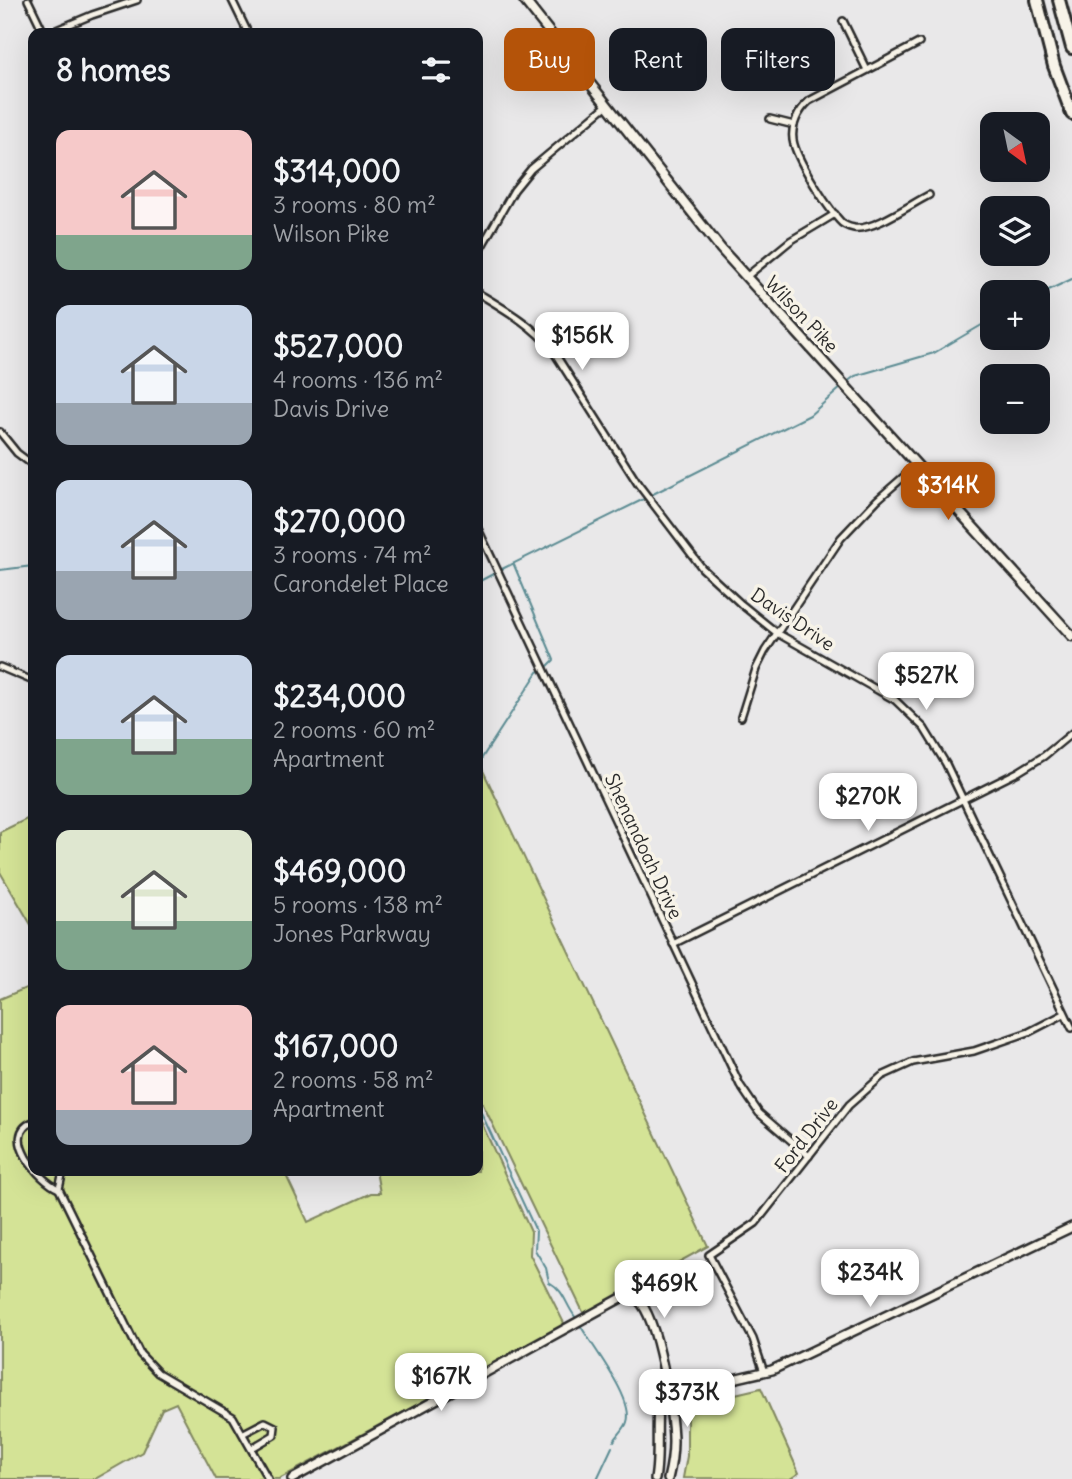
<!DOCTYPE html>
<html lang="en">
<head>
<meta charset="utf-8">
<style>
  :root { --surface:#171b24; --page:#242831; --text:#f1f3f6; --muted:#9ea1a6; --accent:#b45309 }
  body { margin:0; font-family:Delius,sans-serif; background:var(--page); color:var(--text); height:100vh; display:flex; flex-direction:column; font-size:26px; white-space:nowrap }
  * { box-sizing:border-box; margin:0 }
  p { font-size:23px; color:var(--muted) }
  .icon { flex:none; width:38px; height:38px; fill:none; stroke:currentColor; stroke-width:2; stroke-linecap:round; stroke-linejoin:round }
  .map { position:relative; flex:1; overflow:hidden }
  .side { position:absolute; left:28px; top:28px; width:455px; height:1148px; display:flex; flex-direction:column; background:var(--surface); border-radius:14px; box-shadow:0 7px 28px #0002 }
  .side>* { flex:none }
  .top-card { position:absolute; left:504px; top:28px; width:462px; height:63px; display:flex; gap:14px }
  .needle { width:46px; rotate:147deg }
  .controls { position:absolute; left:980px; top:112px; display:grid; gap:14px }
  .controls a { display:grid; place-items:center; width:70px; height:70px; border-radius:14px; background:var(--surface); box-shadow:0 7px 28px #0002; font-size:35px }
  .price { position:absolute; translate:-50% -60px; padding:0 16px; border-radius:14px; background:#fff; color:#222; font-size:23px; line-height:46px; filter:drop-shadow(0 2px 4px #0008) }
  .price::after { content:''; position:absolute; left:50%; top:42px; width:21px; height:16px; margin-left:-10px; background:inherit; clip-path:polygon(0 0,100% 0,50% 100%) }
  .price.on { background:var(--accent); color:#fff }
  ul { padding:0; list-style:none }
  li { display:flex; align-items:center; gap:21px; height:175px; padding:0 28px }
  li span { display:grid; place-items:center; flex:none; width:196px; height:140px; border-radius:14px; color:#555 }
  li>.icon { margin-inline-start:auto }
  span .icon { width:84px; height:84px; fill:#fffc; stroke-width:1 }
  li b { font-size:30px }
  h2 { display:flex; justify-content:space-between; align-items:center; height:84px; padding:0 28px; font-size:30px }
  .tag { padding:0 24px; border-radius:14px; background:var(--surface); box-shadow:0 7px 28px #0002; font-size:24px; line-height:63px }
  .tag.on { background:var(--accent); color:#fff }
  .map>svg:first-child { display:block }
</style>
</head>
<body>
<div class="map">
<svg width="1072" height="1479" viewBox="0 0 1072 1479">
  <rect width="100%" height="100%" fill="#e9e8e9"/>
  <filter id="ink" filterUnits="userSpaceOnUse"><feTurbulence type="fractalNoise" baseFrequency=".0143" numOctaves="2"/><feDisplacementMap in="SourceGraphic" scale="14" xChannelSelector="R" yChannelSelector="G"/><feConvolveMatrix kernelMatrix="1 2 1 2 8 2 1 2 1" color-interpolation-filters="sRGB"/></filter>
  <g filter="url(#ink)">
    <g fill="#d4e396" stroke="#808760" stroke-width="2">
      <polygon points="478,760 708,1246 584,1314 478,1094"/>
      <polygon points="33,816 33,928 0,872 0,832"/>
      <polygon points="33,985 33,1171 284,1171 308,1222 371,1193 380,1193 376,1171 478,1171 478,1115 531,1232 530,1255 565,1325 279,1479 216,1479 176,1403 162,1409 142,1452 95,1479 0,1479 0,999"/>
      <polygon points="761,1388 799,1473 790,1479 683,1478 687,1456 687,1396 731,1395"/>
    </g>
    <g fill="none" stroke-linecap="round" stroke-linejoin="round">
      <g stroke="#5c8c93" stroke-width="2">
        <polyline points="1038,295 1072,279"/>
        <polyline points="847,382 855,376 934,353 992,319"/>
        <polyline points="651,495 810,415 843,386"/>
        <polyline points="514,565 554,660 547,667"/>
        <polyline points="0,570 33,566"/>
        <polyline points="500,570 646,498"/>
        <polyline points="478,582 495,573"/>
        <polyline points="478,764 538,672 542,670"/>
        <path d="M478,1106L536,1231L535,1250L546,1268L549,1282C565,1291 565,1304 576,1318"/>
        <path d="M579,1323C590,1344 635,1399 627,1422C625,1429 618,1434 614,1441"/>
        <polyline points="597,1479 612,1447"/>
      </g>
      <g stroke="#2b2b2b" stroke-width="10">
        <g id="minor">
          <polyline points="28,0 44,33"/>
          <polyline points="232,0 248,33"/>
          <polyline points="843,21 867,70"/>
          <polyline points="49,33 92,15 137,0"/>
          <path d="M919,43L809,101C798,111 791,126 793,140C796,159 827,207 840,221C843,225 849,227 854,228C873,231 911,204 929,195"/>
          <polyline points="770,119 794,125"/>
          <polyline points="478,253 514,190 531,169 606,106"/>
          <polyline points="746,277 790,241 835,214"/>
          <path d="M478,293C506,310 531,324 552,349L638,484L702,568L741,604L777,633L895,700L924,728L946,764L1072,1028"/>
          <polyline points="0,432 17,453 33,465"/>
          <polyline points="478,529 740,1085 759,1113 809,1156"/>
          <polyline points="0,667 33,681"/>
          <polyline points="741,717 756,669 765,651 841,538 877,500 916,466"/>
          <polyline points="673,944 1018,772 1044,756 1072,733"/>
          <path d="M33,1122C0,1135 39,1181 59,1189L140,1354L158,1373L233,1417L268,1479"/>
          <polyline points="59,1189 63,1171"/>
          <polyline points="764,1372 753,1339 709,1255 756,1223 849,1105 882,1076 913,1062 974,1051 1029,1032 1064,1014"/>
          <polyline points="244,1433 265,1422 275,1427 274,1435 252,1448"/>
        </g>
      </g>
      <g stroke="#2b2b2b" stroke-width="12">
        <g id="tertiary">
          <polyline points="665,1381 733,1379 772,1370 1072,1227"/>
          <path d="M292,1479L623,1297C628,1297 634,1297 638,1300C658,1317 673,1414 673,1441C673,1454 671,1467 668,1479"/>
          <path d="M655,1479C661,1449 652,1408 664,1381"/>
        </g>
      </g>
      <g stroke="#2b2b2b" stroke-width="13">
        <polyline id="secondary" points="524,0 721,249 1072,636"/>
      </g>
      <g stroke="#2b2b2b" stroke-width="16">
        <g id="motorway">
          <polyline points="1037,0 1054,66 1072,114"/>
          <polyline points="1059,0 1072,48"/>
        </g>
      </g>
      <use href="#minor" stroke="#f7f3e8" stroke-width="5"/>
      <use href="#tertiary" stroke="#f7f3e8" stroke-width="7"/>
      <use href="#secondary" stroke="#f7f3e8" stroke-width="8"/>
      <use href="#motorway" stroke="#f7f3e8" stroke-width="10"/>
    </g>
  </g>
  <g text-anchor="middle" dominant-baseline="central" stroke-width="7" stroke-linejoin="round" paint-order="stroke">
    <g font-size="19" fill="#2b2b2b" stroke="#f7f3e8">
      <text transform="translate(802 314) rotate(47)">Wilson Pike</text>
      <text transform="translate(793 619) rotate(34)">Davis Drive</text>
      <text transform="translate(644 846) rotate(65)">Shenandoah Drive</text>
      <text transform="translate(806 1135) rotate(-52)">Ford Drive</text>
    </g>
  </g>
</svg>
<div class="controls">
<a><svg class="needle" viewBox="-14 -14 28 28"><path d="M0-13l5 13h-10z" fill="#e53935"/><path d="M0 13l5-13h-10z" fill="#9ea1a6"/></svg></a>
<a><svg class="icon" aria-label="layers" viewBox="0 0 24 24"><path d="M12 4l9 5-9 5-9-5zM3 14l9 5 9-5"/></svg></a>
<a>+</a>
<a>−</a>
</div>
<b class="price" style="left:582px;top:372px">$156K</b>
<b class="price on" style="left:948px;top:522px">$314K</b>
<b class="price" style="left:926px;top:712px">$527K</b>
<b class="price" style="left:868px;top:833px">$270K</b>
<b class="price" style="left:870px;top:1309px">$234K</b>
<b class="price" style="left:664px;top:1320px">$469K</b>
<b class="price" style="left:441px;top:1413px">$167K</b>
<b class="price" style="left:687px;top:1429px">$373K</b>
<div class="top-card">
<a class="tag on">Buy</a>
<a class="tag">Rent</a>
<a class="tag">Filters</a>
</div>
<section class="side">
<h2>8 homes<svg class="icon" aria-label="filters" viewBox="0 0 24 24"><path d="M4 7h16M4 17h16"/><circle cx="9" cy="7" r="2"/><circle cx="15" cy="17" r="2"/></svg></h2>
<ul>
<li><span style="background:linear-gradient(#f6c9c9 75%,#7fa58c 0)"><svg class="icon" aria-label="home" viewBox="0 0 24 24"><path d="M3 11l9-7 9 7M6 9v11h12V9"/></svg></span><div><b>$314,000</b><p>3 rooms · 80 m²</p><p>Wilson Pike</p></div></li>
<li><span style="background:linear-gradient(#c9d6e8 70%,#9aa5b1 0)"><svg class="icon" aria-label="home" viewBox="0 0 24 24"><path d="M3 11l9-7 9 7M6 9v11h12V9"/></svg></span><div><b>$527,000</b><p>4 rooms · 136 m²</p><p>Davis Drive</p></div></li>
<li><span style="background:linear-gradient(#c9d6e8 65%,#9aa5b1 0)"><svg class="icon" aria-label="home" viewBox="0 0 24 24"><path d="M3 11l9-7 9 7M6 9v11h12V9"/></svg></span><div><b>$270,000</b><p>3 rooms · 74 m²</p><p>Carondelet Place</p></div></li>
<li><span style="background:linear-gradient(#c9d6e8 60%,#7fa58c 0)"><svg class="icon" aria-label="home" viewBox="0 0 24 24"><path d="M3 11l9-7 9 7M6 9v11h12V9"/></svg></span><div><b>$234,000</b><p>2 rooms · 60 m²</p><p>Apartment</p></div></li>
<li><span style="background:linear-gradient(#dfe7d0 65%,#7fa58c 0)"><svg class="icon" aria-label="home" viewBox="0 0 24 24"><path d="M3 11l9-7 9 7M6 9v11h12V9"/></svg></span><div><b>$469,000</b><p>5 rooms · 138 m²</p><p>Jones Parkway</p></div></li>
<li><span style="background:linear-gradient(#f6c9c9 75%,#9aa5b1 0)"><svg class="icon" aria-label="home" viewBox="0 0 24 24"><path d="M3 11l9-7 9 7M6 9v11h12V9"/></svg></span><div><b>$167,000</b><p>2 rooms · 58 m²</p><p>Apartment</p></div></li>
</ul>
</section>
</div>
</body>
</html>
